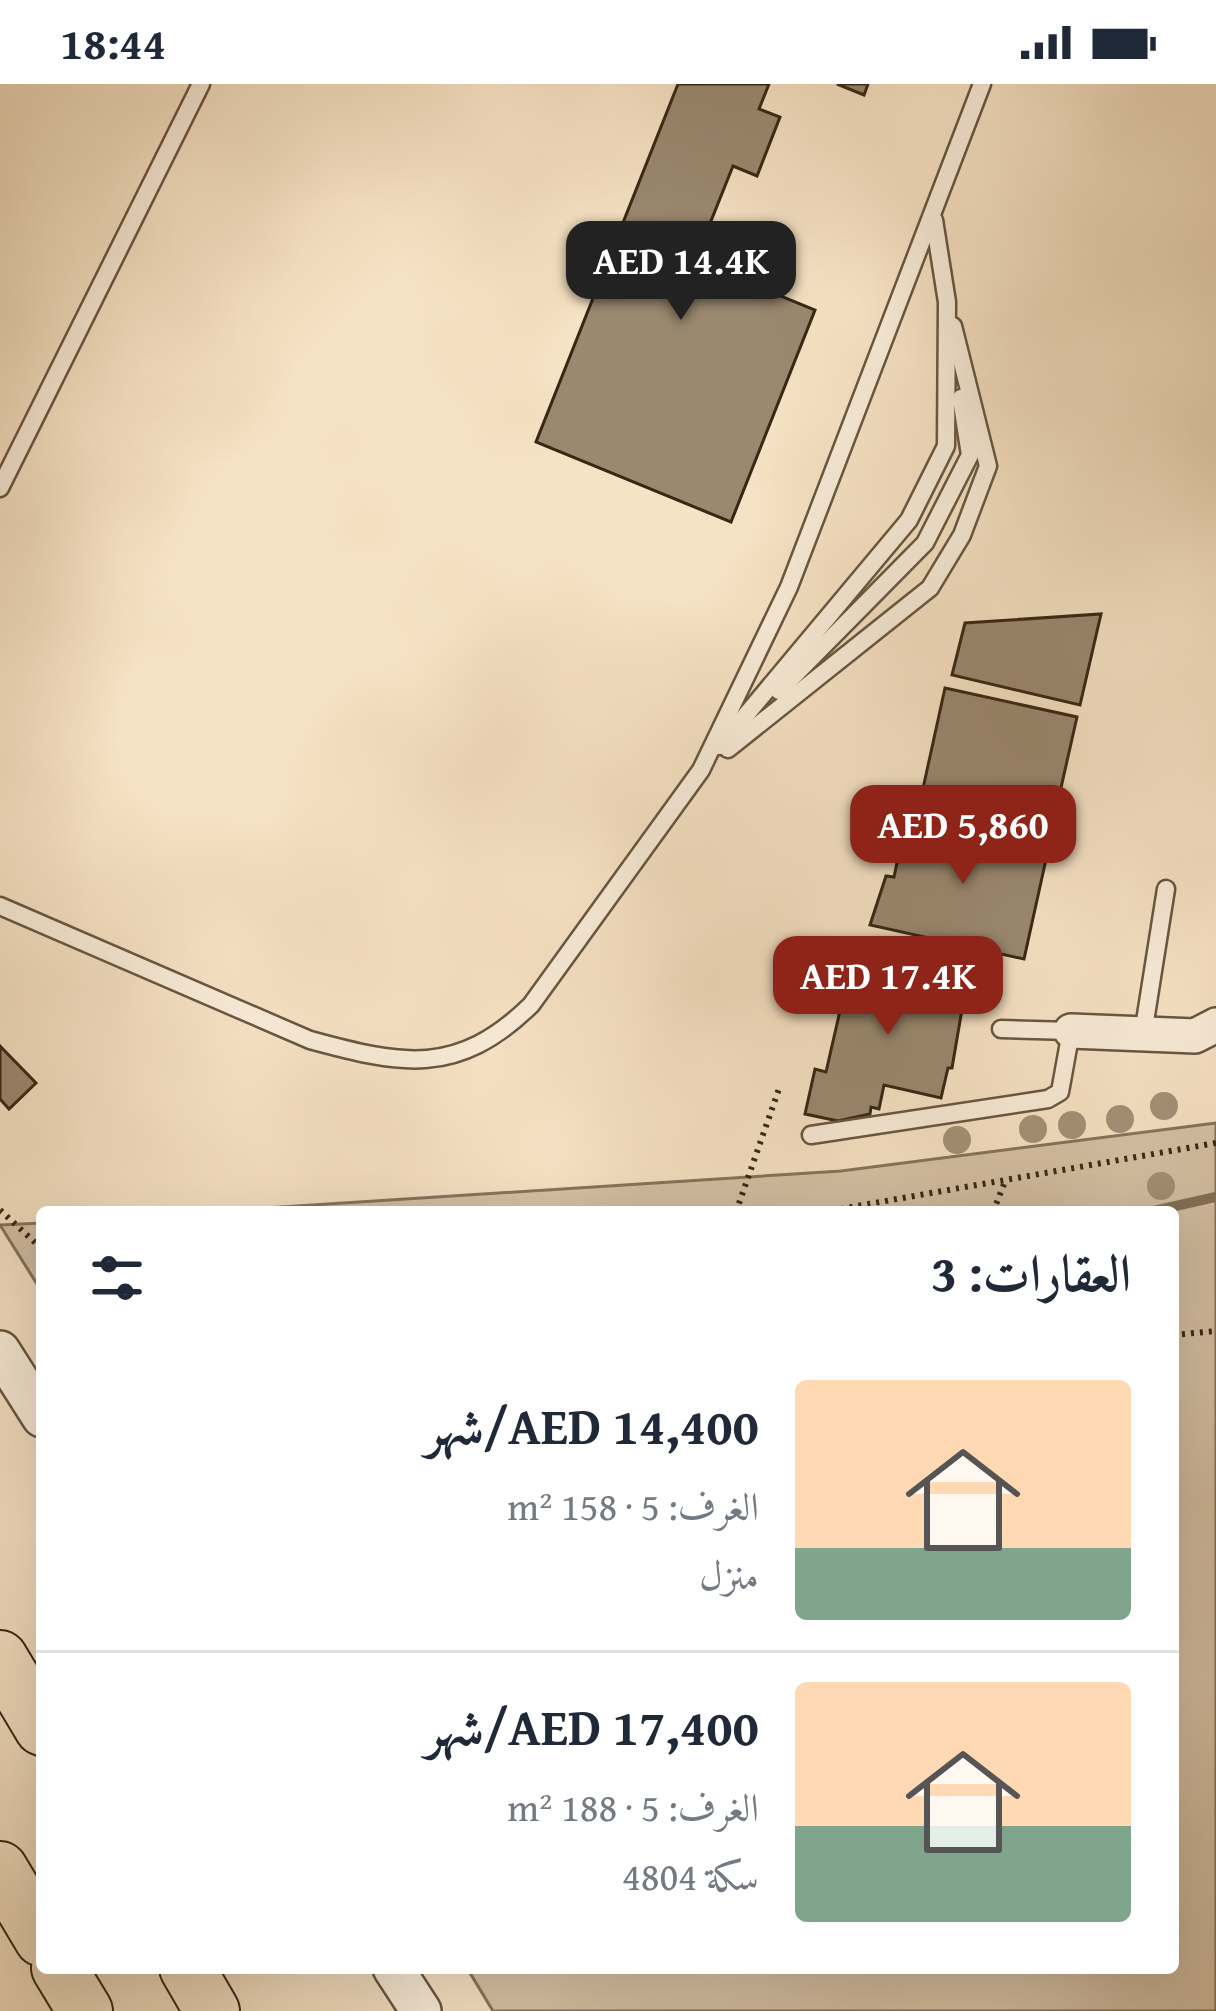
<!DOCTYPE html>
<html lang="ar">
<head>
<meta charset="utf-8">
<style>
  :root { --surface:#fff; --page:#f6f6f7; --text:#1f2937; --muted:#747a83; --line:#e0e1e3; --accent:#8f2418 }
  body { margin:0; font-family:"Gentium Book Plus",Amiri,serif; background:var(--page); color:var(--text); direction:rtl; height:100vh; display:flex; flex-direction:column; font-size:45px; white-space:nowrap }
  * { box-sizing:border-box; margin:0 }
  p { font-size:39px; color:var(--muted) }
  .icon { flex:none; width:66px; height:66px; fill:none; stroke:currentColor; stroke-width:2; stroke-linecap:round; stroke-linejoin:round }
  .map { position:relative; flex:1; overflow:hidden; direction:ltr }
  .sheet { position:absolute; left:36px; top:1122px; width:1143px; height:768px; display:flex; flex-direction:column; background:var(--surface); border-radius:12px; box-shadow:0 12px 48px #0002; direction:rtl }
  .sheet>* { flex:none }
  .price { position:absolute; translate:-50% -102px; padding:0 27px; border-radius:24px; background:var(--accent); color:#fff; font-size:39px; line-height:78px; filter:drop-shadow(0 3px 6px #0008) }
  .price::after { content:''; position:absolute; left:50%; top:72px; width:36px; height:27px; margin-left:-18px; background:inherit; clip-path:polygon(0 0,100% 0,50% 100%) }
  .price.on { background:#222; color:#fff }
  ul { padding:0; list-style:none }
  li { display:flex; align-items:center; gap:36px; height:300px; padding:0 48px }
  li+li { border-top:3px solid var(--line) }
  li span { display:grid; place-items:center; flex:none; width:336px; height:240px; border-radius:12px; color:#555 }
  li>.icon { margin-inline-start:auto }
  span .icon { width:144px; height:144px; fill:#fffc; stroke-width:1 }
  li b { font-size:51px }
  h2 { display:flex; justify-content:space-between; align-items:center; height:144px; padding:0 48px; font-size:51px }
  .status { display:flex; justify-content:space-between; align-items:center; height:84px; padding:0 60px; background:var(--surface); direction:ltr }
  .status svg { height:33px; fill:currentColor }
  .map>svg:first-child { display:block }
</style>
</head>
<body>
<div class="status"><b>18:44</b><svg viewBox="0 0 49 12"><path d="M0 12V9h3v3zM5 12V6h3v6zM10 12V3h3v9zM15 12V0h3v12zM26 1h20v11H26zM47 4h2v5h-2z"/></svg></div>
<div class="map">
<svg width="1216" height="1927" viewBox="0 0 1216 1927">
  <rect width="100%" height="100%" fill="#f6e2c4"/>
  <filter id="stains"><feTurbulence type="fractalNoise" baseFrequency=".00167" numOctaves="4"/><feColorMatrix values="0 0 0 0 .2 0 0 0 0 .09 0 0 0 0 .02 0 0 0 .5 -.17"/></filter>
  <radialGradient id="worn" r=".72"><stop offset=".6" stop-color="#630" stop-opacity="0"/><stop offset="1" stop-color="#630" stop-opacity=".3"/></radialGradient>
  <g fill="#d6c2a6" stroke="#86745c" stroke-width="3">
    <polygon points="1216,1039 1216,1927 493,1927 467,1884 1173,1884 1173,1128 205,1128 841,1087"/>
    <polygon points="42,1139 42,1208 0,1141"/>
  </g>
  <g fill="none" stroke-linecap="round" stroke-linejoin="round">
    <polyline stroke="#837159" stroke-width="10" points="1149,1128 1216,1113"/>
  </g>
  <g fill="#9a886f" stroke="#372713" stroke-width="3">
    <polygon points="678,0 769,0 759,25 780,33 757,92 733,82 695,177 815,226 731,438 536,358"/>
    <polygon points="837,0 868,0 864,11"/>
    <polygon points="1101,530 1080,621 952,591 965,539"/>
    <polygon points="945,604 1077,633 1053,739 922,709"/>
    <polygon points="907,730 1049,762 1024,875 870,841 886,792 894,793"/>
    <polygon points="853,870 967,896 952,984 948,984 941,1014 884,1001 879,1025 871,1023 870,1030 838,1037 805,1030 815,985 826,988"/>
    <polygon points="0,962 36,999 9,1025 0,1015"/>
  </g>
  <g fill="none" stroke-linecap="round" stroke-linejoin="round">
    <g stroke="#67563f" stroke-width="21">
      <g id="service">
        <polyline points="0,404 201,0"/>
        <polyline points="779,607 925,459 970,371 961,314"/>
        <polyline points="720,662 909,436 946,362 947,218 934,136"/>
        <polyline points="728,665 930,504 962,451 988,382 953,242"/>
        <path d="M0,822L310,956C402,981 457,993 531,921L701,686L789,503L982,0"/>
        <polyline points="1143,950 1166,805"/>
        <polyline points="811,1051 1048,1015 1060,1008 1071,947 1001,945"/>
      </g>
    </g>
    <g stroke="#67563f" stroke-width="38">
      <polyline id="minor" points="1071,947 1195,952 1216,941"/>
    </g>
    <g stroke="#67563f" stroke-width="44">
      <g id="tertiary">
        <polyline points="0,1267 42,1333"/>
        <polyline points="393,1884 421,1927"/>
      </g>
    </g>
    <g stroke="#372713" stroke-width="58">
      <g id="trunk">
        <polyline points="0,1574 42,1644"/>
        <polyline points="0,1785 42,1855"/>
        <polyline points="59,1884 85,1927"/>
        <polyline points="187,1884 212,1927"/>
      </g>
    </g>
    <g stroke="#372713" stroke-width="6" stroke-dasharray="3 6" stroke-linecap="butt">
      <polyline points="0,1126 42,1165"/>
      <polyline points="736,1128 780,1002"/>
      <polyline points="823,1128 1216,1059"/>
      <polyline points="993,1128 1006,1095"/>
      <polyline points="1173,1251 1216,1247"/>
    </g>
    <use href="#service" stroke="#f9ecd9" stroke-width="16"/>
    <use href="#minor" stroke="#f9ecd9" stroke-width="33"/>
    <use href="#tertiary" stroke="#f9ecd9" stroke-width="39"/>
    <use href="#trunk" stroke="#f6e2c4" stroke-width="54"/>
  </g>
  <g fill="#a39177">
    <circle cx="1164" cy="1022" r="14"/>
    <circle cx="1120" cy="1035" r="14"/>
    <circle cx="1072" cy="1041" r="14"/>
    <circle cx="1033" cy="1045" r="14"/>
    <circle cx="957" cy="1056" r="14"/>
    <circle cx="1161" cy="1102" r="14"/>
  </g>
  <rect width="100%" height="100%" filter="url(#stains)"/>
  <rect width="100%" height="100%" fill="url(#worn)"/>
</svg>
<b class="price on" style="left:681px;top:239px">AED 14.4K</b>
<b class="price" style="left:963px;top:803px">AED 5,860</b>
<b class="price" style="left:888px;top:954px">AED 17.4K</b>
<section class="sheet">
<h2>العقارات: 3<svg class="icon" aria-label="filters" viewBox="0 0 24 24"><path d="M4 7h16M4 17h16"/><circle cx="9" cy="7" r="2"/><circle cx="15" cy="17" r="2"/></svg></h2>
<ul>
<li><span style="background:linear-gradient(#ffd9b3 70%,#7fa58c 0)"><svg class="icon" aria-label="home" viewBox="0 0 24 24"><path d="M3 11l9-7 9 7M6 9v11h12V9"/></svg></span><div><b>AED 14,400/شهر</b><p>الغرف: 5 · 158 m²</p><p>منزل</p></div></li>
<li><span style="background:linear-gradient(#ffd9b3 60%,#7fa58c 0)"><svg class="icon" aria-label="home" viewBox="0 0 24 24"><path d="M3 11l9-7 9 7M6 9v11h12V9"/></svg></span><div><b>AED 17,400/شهر</b><p>الغرف: 5 · 188 m²</p><p>سكة 4804</p></div></li>
</ul>
</section>
</div>
</body>
</html>
